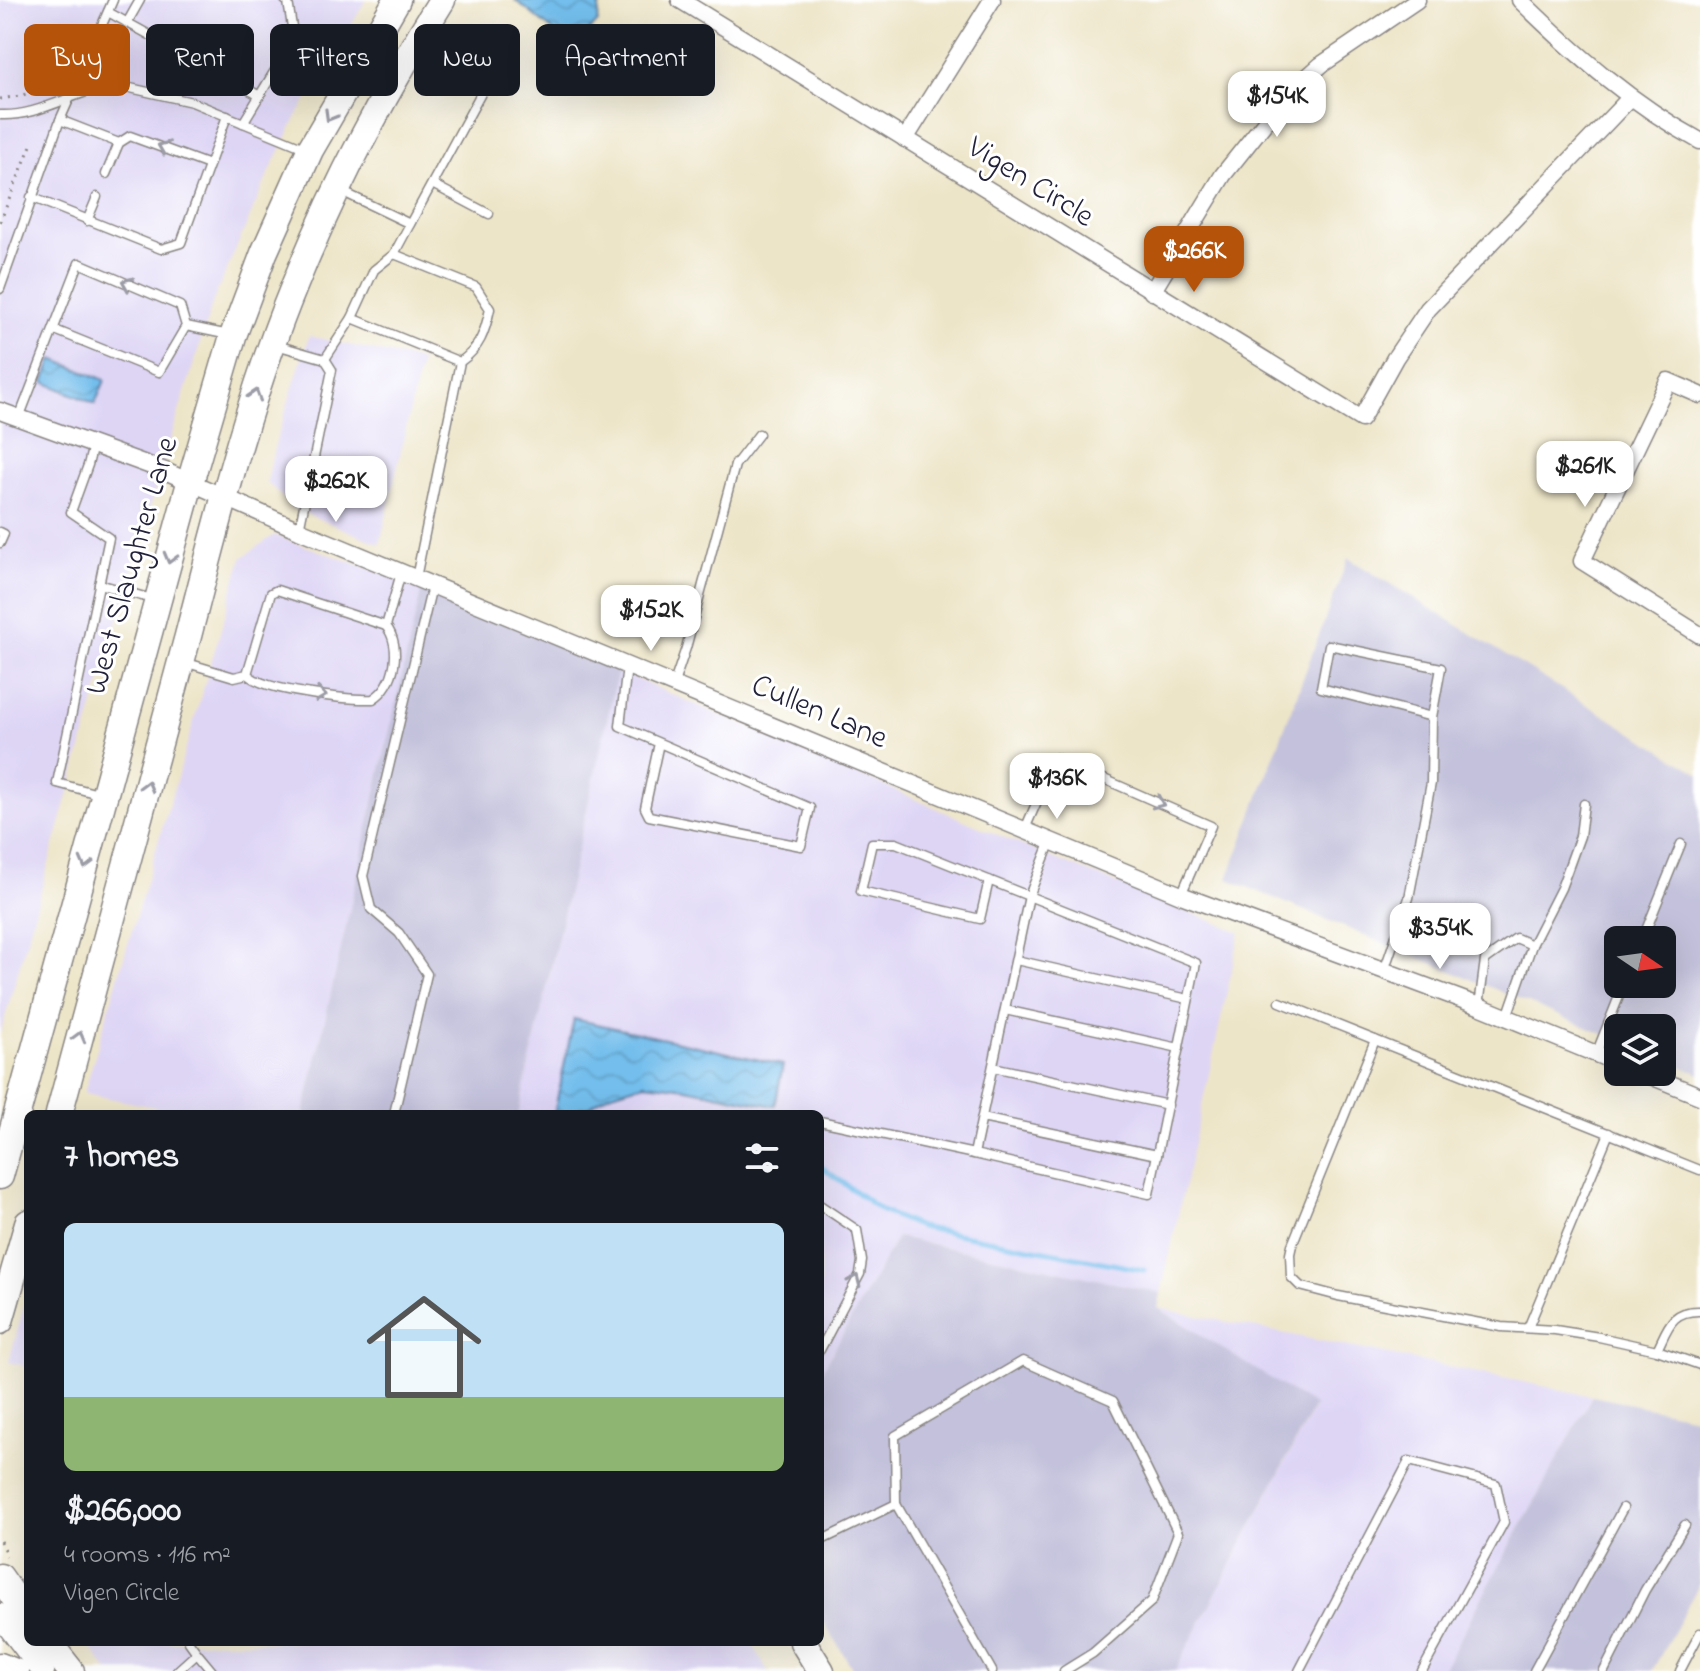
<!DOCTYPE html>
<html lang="en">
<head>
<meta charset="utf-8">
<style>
  :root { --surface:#171b24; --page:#242831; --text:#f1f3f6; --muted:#9ea1a6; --line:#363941; --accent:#b45309 }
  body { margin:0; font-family:"Indie Flower",sans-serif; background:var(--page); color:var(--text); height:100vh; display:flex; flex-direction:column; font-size:30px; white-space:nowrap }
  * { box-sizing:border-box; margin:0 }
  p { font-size:26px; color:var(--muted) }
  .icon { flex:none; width:44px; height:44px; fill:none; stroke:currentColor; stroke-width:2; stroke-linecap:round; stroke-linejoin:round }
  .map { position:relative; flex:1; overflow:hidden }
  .panel { position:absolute; left:24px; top:1110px; width:800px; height:536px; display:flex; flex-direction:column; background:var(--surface); border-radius:12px; box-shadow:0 8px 32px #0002 }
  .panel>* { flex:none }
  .hud { position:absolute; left:24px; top:24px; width:800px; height:72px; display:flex; gap:16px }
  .needle { width:52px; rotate:103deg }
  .tools { position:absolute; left:1604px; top:926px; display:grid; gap:16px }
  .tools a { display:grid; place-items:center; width:72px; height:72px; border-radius:12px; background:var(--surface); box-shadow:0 8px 32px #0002; font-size:40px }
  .price { position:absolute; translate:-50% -68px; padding:0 18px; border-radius:16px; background:#fff; color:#222; font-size:26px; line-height:52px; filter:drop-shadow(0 2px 4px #0008) }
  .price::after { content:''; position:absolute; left:50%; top:48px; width:24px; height:18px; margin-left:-12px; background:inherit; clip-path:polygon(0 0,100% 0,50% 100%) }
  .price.active { background:var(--accent); color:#fff }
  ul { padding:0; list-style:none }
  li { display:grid; align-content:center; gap:16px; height:424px; padding:0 40px }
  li+li { border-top:2px solid var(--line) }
  li span { display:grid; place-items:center; height:248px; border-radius:12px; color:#555 }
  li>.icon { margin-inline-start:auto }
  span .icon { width:144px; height:144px; fill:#fffc; stroke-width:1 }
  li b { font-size:34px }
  h2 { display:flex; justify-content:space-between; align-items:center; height:96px; padding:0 40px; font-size:34px }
  .pill { padding:0 28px; border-radius:12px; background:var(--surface); box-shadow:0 8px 32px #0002; font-size:28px; line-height:72px }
  .pill.active { background:var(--accent); color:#fff }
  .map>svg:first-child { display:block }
</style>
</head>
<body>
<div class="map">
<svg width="1700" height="1671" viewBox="0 0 1700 1671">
  <defs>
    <pattern id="water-waves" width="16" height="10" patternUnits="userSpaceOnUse" patternTransform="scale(2)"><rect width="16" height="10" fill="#73beec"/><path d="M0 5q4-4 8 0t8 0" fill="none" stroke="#63a3cb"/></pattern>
  </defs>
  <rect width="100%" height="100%" fill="#fff"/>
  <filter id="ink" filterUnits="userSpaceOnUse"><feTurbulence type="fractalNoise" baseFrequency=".0125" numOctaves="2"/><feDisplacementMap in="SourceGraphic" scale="16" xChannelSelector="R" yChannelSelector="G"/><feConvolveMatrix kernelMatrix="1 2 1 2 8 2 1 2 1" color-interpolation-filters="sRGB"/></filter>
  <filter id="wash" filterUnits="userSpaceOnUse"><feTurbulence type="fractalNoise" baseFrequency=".006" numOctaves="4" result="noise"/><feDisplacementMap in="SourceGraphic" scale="32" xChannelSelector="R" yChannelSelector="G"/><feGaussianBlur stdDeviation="1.8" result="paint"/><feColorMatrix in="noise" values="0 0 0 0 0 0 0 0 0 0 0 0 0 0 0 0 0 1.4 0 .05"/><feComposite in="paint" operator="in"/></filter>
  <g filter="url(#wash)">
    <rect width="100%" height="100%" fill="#ede5c8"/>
    <g fill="#ded5f5">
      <polygon points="0,0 366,0 296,118 269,173 213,301 154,493 0,1035"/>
      <polygon points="309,336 421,361 380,544 293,508 267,482 275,445"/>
      <polygon points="274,535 422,587 304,1114 189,1114 84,1093 242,558"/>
      <polygon points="618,671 1040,853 1240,932 1161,1293 897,1237 820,1375 820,1114 518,1114"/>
      <polygon points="28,1292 28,1367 9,1362"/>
      <polygon points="1158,1308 1592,1396 1442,1671 1175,1671 1314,1407"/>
      <polygon points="87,1642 751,1642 768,1671 108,1671"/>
    </g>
    <g fill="#c3c1db" fill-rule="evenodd">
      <path d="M1348,558L1700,774V1074L1662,1058V1028H1618V1040L1228,879ZM1618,940H1662V984H1618Z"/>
      <polygon points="422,587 618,671 518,1114 304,1114"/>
      <polygon points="897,1237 1161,1293 1158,1308 1314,1406 1175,1671 854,1671 820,1616 820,1375"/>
      <polygon points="1592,1396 1700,1418 1700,1583 1652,1671 1442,1671"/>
    </g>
    <g fill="url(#water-waves)" stroke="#4a7094" stroke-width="2">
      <polygon points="515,0 600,0 598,22 578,42 568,43"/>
      <polygon points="53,359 105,380 95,404 44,382"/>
      <polygon points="574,1019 783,1065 775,1106 686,1088 645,1083 609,1094 578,1114 554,1114"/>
    </g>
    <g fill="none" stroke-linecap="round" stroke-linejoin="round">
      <g stroke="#73beec" stroke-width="5">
        <polyline points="610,1114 630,1104 689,1114"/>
        <polyline points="820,1166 882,1211 920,1227 1144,1270"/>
        <polyline points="23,1522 28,1522"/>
      </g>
    </g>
  </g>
  <g filter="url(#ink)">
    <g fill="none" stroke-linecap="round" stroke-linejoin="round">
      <g stroke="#888482" stroke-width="11">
        <g id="lane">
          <polyline points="108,12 260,96"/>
          <polyline points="127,23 140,0"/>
          <path d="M0,115C41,117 76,89 117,85L192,102L307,149"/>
          <polyline points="60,120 119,143"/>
          <polyline points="243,123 294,39 288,2 285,0"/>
          <polyline points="106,174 119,143 130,136 209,165"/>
          <polyline points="432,184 489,214"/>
          <polyline points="341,191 410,224 394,254"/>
          <polyline points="31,197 161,249 181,243 227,116"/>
          <polyline points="87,221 97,197"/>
          <polyline points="410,224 485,86"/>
          <polyline points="0,289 60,120 113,0"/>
          <polyline points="186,326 229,335"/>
          <polyline points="276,345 325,359 332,370 299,530"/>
          <polyline points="325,359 352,318"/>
          <polyline points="19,418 79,263 180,306 186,326 159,372 55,330"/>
          <polyline points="93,445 88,465 71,512 109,538 57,783 102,795"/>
          <polyline points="0,532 4,534 0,543"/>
          <path d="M416,578L460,362C480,348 485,332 490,309L476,287L394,254L374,270L352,318L460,362"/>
          <polyline points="99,584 152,599"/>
          <polyline points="184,662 234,677 247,674 271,593 277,590 386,626 401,573"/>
          <polyline points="627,666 620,726 810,808 801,846 649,816 645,808 659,743"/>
          <path d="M247,674C263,691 348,700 373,699C396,685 402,646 386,626"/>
          <polyline points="674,683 686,648 735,465 759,434"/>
          <polyline points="1025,829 1056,758 1211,826 1181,895"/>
          <polyline points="989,880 980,919 861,891 872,843 896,843 1196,963 1149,1194 974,1154 1029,896 1051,841"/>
          <polyline points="1642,940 1681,844"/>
          <polyline points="1016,960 1188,999"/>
          <polyline points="1384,971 1409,898 1431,783 1432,717 1441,668 1329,645 1321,688 1432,717"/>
          <polyline points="1280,1002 1700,1170"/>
          <polyline points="1479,1006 1485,960 1516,938 1532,945"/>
          <polyline points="1005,1010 1179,1048"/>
          <polyline points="1507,1017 1532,945 1561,888 1580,836 1584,804"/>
          <polyline points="1375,1040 1292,1245 1290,1254 1291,1277 1300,1286 1338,1296 1501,1327 1555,1330 1599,1337 1657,1350 1700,1365"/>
          <polyline points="1596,1054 1624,984"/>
          <polyline points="993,1067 1168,1105"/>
          <polyline points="394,1114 427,974 399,933 371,909 363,876 432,586"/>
          <polyline points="982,1118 1157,1155"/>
          <polyline points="820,1121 974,1154"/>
          <polyline points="820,1205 857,1230 862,1261 860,1274 820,1350"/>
          <polyline points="1528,1328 1609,1133"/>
          <path d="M1657,1350C1668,1328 1671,1310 1700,1311"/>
          <polyline points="896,1504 895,1436 1023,1361 1113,1401 1178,1533 1152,1601 1093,1653 1064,1671"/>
          <polyline points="820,1541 896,1504 992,1671"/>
          <polyline points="197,1653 212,1671"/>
          <polyline points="177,1671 197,1653 189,1642"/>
          <polyline points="1299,1671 1409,1461 1496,1484 1504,1522 1422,1671"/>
          <polyline points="1534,1671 1623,1508"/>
          <polyline points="1604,1671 1645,1590 1685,1525"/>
          <polyline points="1680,1671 1700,1633"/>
        </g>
      </g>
      <g stroke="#888482" stroke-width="19">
        <g id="street">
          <polyline points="680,0 1361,419 1395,358 1428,309 1630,98"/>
          <path d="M1520,0C1575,54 1632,104 1700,141"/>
          <polyline points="905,139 992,0"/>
          <polyline points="1152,292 1223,175 1286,96 1321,65 1417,0"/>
          <polyline points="1700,395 1668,381 1582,561 1700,635"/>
          <polyline points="0,411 165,471 299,530 1181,895 1479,1006 1618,1063"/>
          <polyline points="1641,1072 1700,1096"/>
        </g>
      </g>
      <g stroke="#888482" stroke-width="25">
        <g id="secondary">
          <polyline points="0,1615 43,1671"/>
          <polyline points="0,1664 18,1671"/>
        </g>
      </g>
      <g stroke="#888482" stroke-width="29">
        <g id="primary">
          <path d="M59,1114C102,955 145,795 188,636C219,517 248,398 295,284C335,185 385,91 442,0"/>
          <polyline points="0,1176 190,483 233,336 264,253 310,150 397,0"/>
          <polyline points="0,1321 28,1223"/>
          <polyline points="0,1577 28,1617"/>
          <polyline points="48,1642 71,1671"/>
          <polyline points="803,1642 821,1671"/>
        </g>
      </g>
      <g stroke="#888482" stroke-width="3" stroke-dasharray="2 6" stroke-linecap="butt">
        <polyline points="0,99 20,96 55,84 67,65"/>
        <polyline points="0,222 32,143"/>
        <polyline points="0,1541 7,1556"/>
      </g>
      <use href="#lane" stroke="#fff" stroke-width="8"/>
      <use href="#street" stroke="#fff" stroke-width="16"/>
      <use href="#secondary" stroke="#fff" stroke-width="22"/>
      <use href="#primary" stroke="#fff" stroke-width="26"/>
    </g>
    <defs><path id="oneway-chevron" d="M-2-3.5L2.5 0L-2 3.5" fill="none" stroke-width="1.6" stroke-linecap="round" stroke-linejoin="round" transform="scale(2)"/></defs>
    <g stroke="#9c9ca7">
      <use href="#oneway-chevron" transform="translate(330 116) rotate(120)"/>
      <use href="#oneway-chevron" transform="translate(163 147) rotate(-158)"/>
      <use href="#oneway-chevron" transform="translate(127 283) rotate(-157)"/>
      <use href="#oneway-chevron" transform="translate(255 395) rotate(-72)"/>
      <use href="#oneway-chevron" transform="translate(170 558) rotate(105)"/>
      <use href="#oneway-chevron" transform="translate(321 695) rotate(8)"/>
      <use href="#oneway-chevron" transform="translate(147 786) rotate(-75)"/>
      <use href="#oneway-chevron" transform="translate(1159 803) rotate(24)"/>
      <use href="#oneway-chevron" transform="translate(86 863) rotate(105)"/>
      <use href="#oneway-chevron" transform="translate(79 1037) rotate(-75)"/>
      <use href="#oneway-chevron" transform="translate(855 1280) rotate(-66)"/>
    </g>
  </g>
  <g text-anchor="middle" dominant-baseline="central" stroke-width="6" stroke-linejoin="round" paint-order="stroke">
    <g font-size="32" fill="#22223b" stroke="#fff">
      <text transform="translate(1030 183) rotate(32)">Vigen Circle</text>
      <text transform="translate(133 566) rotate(-74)">West Slaughter Lane</text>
      <text transform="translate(819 713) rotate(23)">Cullen Lane</text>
    </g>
  </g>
</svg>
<div class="tools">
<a><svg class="needle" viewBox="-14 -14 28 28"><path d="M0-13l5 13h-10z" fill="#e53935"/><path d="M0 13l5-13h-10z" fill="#9ea1a6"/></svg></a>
<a><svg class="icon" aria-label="layers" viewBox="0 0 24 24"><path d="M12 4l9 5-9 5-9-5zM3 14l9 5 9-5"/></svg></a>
</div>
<b class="price" style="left:1277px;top:139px">$154K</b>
<b class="price active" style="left:1194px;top:294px">$266K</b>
<b class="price" style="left:1585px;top:509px">$261K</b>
<b class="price" style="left:336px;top:524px">$262K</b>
<b class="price" style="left:651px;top:653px">$152K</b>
<b class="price" style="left:1057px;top:821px">$136K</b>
<b class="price" style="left:1440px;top:971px">$354K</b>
<div class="hud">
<a class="pill active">Buy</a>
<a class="pill">Rent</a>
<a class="pill">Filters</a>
<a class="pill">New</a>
<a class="pill">Apartment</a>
</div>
<section class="panel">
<h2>7 homes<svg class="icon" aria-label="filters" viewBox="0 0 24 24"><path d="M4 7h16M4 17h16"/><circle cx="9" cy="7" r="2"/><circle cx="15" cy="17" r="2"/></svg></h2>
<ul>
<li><span style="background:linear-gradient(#bfe0f5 70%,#8fb573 0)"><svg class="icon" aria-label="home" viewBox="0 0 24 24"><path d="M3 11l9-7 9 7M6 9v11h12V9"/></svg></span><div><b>$266,000</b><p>4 rooms · 116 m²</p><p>Vigen Circle</p></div></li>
</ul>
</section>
</div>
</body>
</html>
